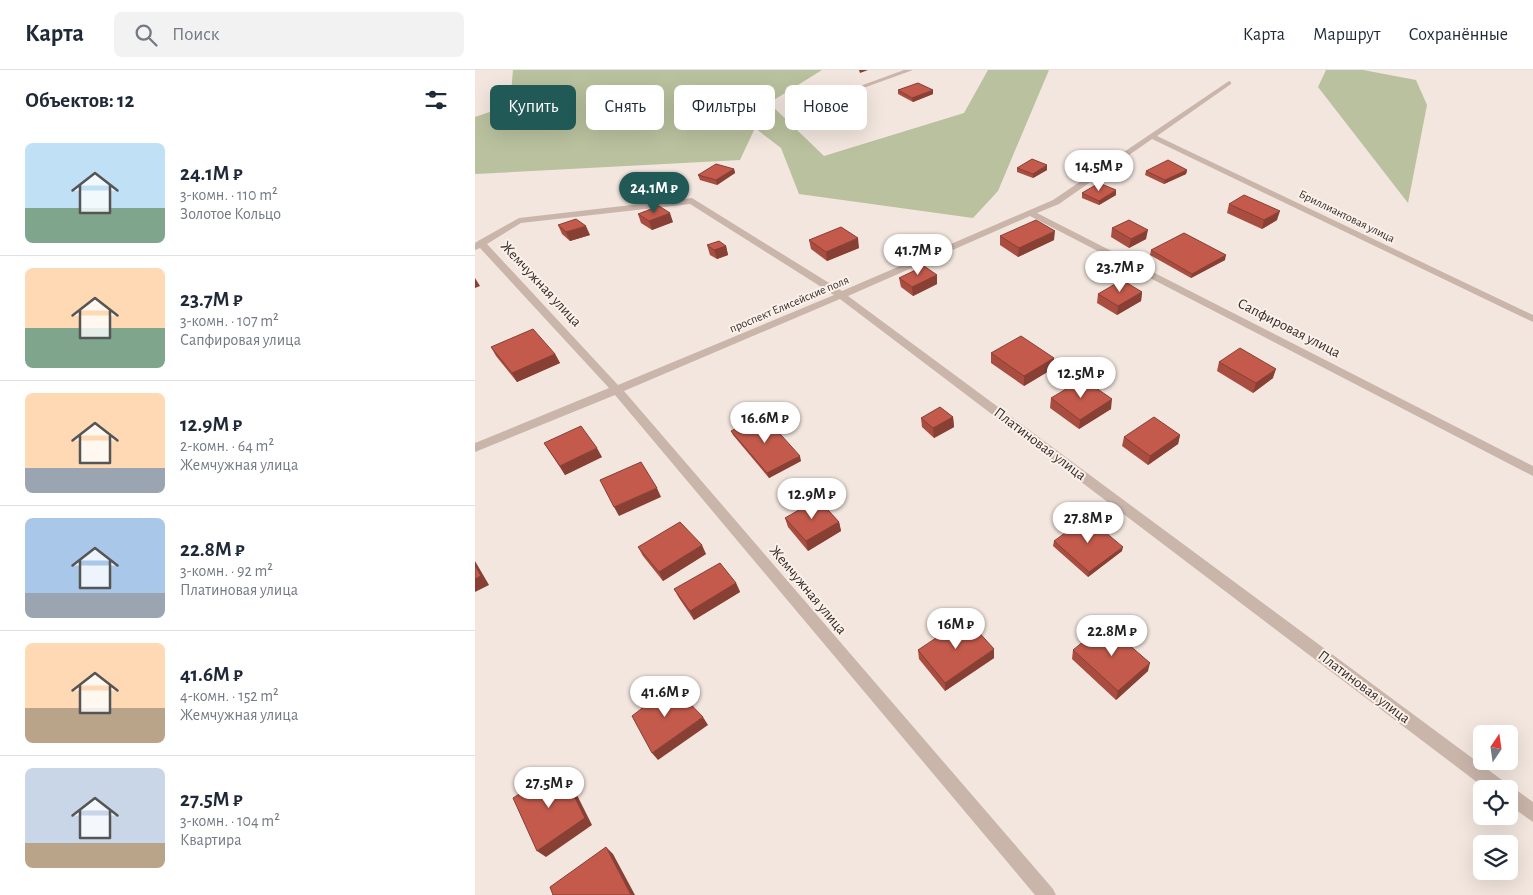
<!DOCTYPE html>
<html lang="ru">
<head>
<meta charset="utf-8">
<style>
  :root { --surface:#fff; --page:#f2f2f3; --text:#1f2937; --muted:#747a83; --line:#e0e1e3; --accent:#205955 }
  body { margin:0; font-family:"Alegreya Sans",sans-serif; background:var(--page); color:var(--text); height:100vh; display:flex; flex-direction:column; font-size:19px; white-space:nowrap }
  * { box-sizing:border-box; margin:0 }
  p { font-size:16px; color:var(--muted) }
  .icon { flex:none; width:28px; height:28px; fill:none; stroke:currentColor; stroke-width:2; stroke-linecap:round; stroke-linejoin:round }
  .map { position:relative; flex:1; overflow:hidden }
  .panel { display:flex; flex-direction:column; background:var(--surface); width:475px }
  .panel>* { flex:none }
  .hud { position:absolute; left:15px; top:15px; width:475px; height:45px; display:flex; gap:10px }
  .needle { width:32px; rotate:13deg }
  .controls { position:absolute; left:998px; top:655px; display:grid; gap:10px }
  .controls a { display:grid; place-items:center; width:45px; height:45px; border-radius:8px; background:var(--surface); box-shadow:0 5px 20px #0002; font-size:25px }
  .price { position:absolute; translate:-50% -42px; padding:0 11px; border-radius:18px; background:#fff; color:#222; font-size:16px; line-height:32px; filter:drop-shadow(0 1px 2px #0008) }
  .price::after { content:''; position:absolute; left:50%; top:30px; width:15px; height:11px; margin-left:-8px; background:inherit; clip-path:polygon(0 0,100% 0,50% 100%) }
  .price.current { background:var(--accent); color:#fff }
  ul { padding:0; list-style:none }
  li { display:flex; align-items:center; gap:15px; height:125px; padding:0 25px }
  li+li { border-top:1px solid var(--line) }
  li span { display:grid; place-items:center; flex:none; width:140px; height:100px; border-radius:8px; color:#555 }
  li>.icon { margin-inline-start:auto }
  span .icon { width:60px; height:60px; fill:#fffc; stroke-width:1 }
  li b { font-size:21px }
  h2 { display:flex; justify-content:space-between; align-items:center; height:60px; padding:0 25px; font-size:21px }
  .tag { padding:0 18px; border-radius:8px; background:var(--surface); box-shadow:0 5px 20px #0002; font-size:18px; line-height:45px }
  .tag.current { background:var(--accent); color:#fff }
  header { display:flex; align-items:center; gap:30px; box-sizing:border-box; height:70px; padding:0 25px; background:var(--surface); border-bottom:1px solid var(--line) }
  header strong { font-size:24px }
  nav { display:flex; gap:28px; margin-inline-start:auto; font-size:18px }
  .search { width:350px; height:45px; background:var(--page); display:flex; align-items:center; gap:12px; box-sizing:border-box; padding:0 18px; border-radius:8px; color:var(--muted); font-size:19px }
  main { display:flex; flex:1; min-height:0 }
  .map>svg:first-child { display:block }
</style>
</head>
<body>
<header>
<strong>Карта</strong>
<div class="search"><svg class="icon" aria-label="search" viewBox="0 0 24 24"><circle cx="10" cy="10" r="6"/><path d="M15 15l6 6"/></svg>Поиск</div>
<nav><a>Карта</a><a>Маршрут</a><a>Сохранённые</a></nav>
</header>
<main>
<section class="panel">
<h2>Объектов: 12<svg class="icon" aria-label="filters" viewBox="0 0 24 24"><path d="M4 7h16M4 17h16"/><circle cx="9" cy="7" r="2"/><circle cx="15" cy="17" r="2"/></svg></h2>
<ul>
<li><span style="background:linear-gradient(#bfe0f5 65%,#7fa58c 0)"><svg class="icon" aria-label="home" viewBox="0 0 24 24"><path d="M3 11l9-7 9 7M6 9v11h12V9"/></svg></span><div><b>24.1M ₽</b><p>3-комн. · 110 m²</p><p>Золотое Кольцо</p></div></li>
<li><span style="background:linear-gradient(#ffd9b3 60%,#7fa58c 0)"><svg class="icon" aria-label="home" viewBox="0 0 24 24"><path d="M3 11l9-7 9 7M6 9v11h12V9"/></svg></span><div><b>23.7M ₽</b><p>3-комн. · 107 m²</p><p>Сапфировая улица</p></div></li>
<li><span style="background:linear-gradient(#ffd9b3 75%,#9aa5b1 0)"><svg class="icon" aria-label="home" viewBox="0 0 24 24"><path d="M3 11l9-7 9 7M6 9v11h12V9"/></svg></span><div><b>12.9M ₽</b><p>2-комн. · 64 m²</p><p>Жемчужная улица</p></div></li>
<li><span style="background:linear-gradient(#a9c7e8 75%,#9aa5b1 0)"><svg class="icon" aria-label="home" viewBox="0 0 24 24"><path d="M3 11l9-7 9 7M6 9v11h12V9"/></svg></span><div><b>22.8M ₽</b><p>3-комн. · 92 m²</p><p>Платиновая улица</p></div></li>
<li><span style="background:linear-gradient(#ffd9b3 65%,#b9a48a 0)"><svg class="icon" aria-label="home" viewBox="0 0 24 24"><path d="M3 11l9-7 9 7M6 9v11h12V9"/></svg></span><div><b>41.6M ₽</b><p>4-комн. · 152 m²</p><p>Жемчужная улица</p></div></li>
<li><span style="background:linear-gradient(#c9d6e8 75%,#b9a48a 0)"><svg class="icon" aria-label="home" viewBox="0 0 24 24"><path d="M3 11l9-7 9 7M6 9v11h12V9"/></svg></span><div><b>27.5M ₽</b><p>3-комн. · 104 m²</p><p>Квартира</p></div></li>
</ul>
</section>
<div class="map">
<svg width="1058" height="825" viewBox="0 0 1058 825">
  <rect width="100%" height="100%" fill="#f2e6de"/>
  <g fill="#b9c19e">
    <polygon points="38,0 347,0 294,33 349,86 489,43 513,0 574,0 523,121 498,148 324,124 306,78 280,58 265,90 0,104 0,47 35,35"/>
    <polygon points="851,0 888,0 941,10 952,35 933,133 843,17"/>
  </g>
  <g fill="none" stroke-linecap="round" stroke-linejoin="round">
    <polygon fill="#cab5aa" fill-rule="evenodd" points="429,0 438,0 369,25 363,24"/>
    <path fill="#cab5aa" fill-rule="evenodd" d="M754,11L756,12V14L682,66L1058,245V252L677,69L584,134L562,143L1058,396V406L555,146L373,226L1031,713L1033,717L1040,719L1058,732V752L1034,735V719H1011L365,229L149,321L578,819L581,825H560L140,325L0,382V373L134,318L5,178L0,180V173L3,171L44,148L217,128L367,221L578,130ZM215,134L359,225L143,315L12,174L46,153Z"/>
  </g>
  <g fill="#a84d40">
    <polygon points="423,20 458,24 438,32 423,24"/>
    <polygon points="542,98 572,100 558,108 542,102"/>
    <polygon points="259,99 260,103 242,115 225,110 223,105"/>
    <polygon points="712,100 711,104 689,114 670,105 671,101"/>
    <polygon points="607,123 641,125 624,135 607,128"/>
    <polygon points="754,134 802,150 787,159 752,143"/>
    <polygon points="163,144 198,152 177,160 166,153"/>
    <polygon points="83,155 115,165 95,171 87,164"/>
    <polygon points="637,158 671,169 654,178 636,167"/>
    <polygon points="525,166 579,170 543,187 525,175"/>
    <polygon points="334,170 384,178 352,191 336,179"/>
    <polygon points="232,175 251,176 253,185 242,189 235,185"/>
    <polygon points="676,180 750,190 716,208 675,185"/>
    <polygon points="462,205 462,214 438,226 426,217 424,208"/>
    <polygon points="667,222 666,231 642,245 622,233 623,224"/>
    <polygon points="16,277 80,284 85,293 42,312 21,286"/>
    <polygon points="516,283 579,288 579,298 549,316 516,293"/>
    <polygon points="744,292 798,308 778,323 742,301"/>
    <polygon points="576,328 636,339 604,359 575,338"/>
    <polygon points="478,347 479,357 459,368 447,357 446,348"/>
    <polygon points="256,361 326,391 294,408 258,365"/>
    <polygon points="705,365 703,374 673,395 647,376 649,367"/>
    <polygon points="69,373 127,387 90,405"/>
    <polygon points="310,448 364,452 366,461 333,481 313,457"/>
    <polygon points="579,471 647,481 613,507 578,476"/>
    <polygon points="163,477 231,484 188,511 168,486"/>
    <polygon points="261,513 265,522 219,550 204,528 199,519"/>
    <polygon points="443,580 519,588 470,621 444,589"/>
    <polygon points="598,580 673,601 641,630 597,589"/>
  </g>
  <g fill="#883f34">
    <polygon points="384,0 393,0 385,3"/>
    <polygon points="458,20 458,24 438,32 437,28"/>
    <polygon points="572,95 572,100 558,108 558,104"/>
    <polygon points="259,99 260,103 242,115 241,110"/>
    <polygon points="712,100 711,104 689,114 690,110"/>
    <polygon points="641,120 641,125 624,135 624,131"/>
    <polygon points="805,141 802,150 787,159 789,150"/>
    <polygon points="195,143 198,152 177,160 174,151"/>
    <polygon points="111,156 115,165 95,171 91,162"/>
    <polygon points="673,160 671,169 654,178 656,169"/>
    <polygon points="580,161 579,170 543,187 544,178"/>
    <polygon points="383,168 384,178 352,191 351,182"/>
    <polygon points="251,176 253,185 242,189 239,180"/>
    <polygon points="751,185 750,190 716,208 717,204"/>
    <polygon points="462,205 462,214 438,226 437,217"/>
    <polygon points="0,208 5,216 0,218"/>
    <polygon points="667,222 666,231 642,245 643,236"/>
    <polygon points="80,284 85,293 42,312 37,303"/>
    <polygon points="579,288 579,298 549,316 549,306"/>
    <polygon points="801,299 798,308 778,323 781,313"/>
    <polygon points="637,329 636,339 604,359 605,350"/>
    <polygon points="478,347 479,357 459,368 458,358"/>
    <polygon points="705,365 703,374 673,395 675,386"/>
    <polygon points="122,378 127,387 90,405 85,396"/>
    <polygon points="325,386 326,391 294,408 292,403"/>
    <polygon points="182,418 186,427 144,446 139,437"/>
    <polygon points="364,452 366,461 333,481 331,471"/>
    <polygon points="227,475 231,484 188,511 184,502"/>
    <polygon points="648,477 647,481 613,507 614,502"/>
    <polygon points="0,491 14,515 0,522"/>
    <polygon points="261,513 265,522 219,550 215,541"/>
    <polygon points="519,579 519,588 470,621 470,613"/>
    <polygon points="675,593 673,601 641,630 643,621"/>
    <polygon points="228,647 233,655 183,690 177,683"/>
    <polygon points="85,698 92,705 117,755 71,787 62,781"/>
    <polygon points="131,777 138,784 160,825 156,825"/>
  </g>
  <g fill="#c35a4b" stroke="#883f34">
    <polygon points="443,13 458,20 437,28 423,20"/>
    <polygon points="557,89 572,95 558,104 542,98"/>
    <polygon points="693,90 712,100 690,110 671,101"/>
    <polygon points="241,94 259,99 241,110 223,105"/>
    <polygon points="624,113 641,120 624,131 607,123"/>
    <polygon points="769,125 805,141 789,150 754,134"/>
    <polygon points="184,136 195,143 174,151 163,144"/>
    <polygon points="101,149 111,156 91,162 83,155"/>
    <polygon points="561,150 580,161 544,178 525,166"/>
    <polygon points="654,150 673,160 656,169 637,158"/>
    <polygon points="366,157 383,168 351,182 334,170"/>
    <polygon points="709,163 751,185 717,204 676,180"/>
    <polygon points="244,171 251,176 239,180 232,175"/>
    <polygon points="449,196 462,205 437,217 424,208"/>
    <polygon points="647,210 667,222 643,236 623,224"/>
    <polygon points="58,259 80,284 37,303 16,277"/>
    <polygon points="546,266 579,288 549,306 516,283"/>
    <polygon points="765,278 801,299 781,313 744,292"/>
    <polygon points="608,309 637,329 605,350 576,328"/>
    <polygon points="465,337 478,347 458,358 446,348"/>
    <polygon points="288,345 325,386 292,403 256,361"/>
    <polygon points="679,347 705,365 675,386 649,367"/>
    <polygon points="106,356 122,378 85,396 69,373"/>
    <polygon points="166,392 182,418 139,437 125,410"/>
    <polygon points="343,429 364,452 331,471 310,448"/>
    <polygon points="612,447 648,477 614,502 579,471"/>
    <polygon points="205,452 227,475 184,502 163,477"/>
    <polygon points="245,493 261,513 215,541 199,519"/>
    <polygon points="0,495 6,506 0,509"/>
    <polygon points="491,548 519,579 470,613 443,580"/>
    <polygon points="630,554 675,593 643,621 598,580"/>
    <polygon points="197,615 228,647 177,683 157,646"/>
    <polygon points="85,698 110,748 62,781 38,728"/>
    <polygon points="131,777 156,825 78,825 75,817"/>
  </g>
  <g text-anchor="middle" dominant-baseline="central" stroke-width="4" stroke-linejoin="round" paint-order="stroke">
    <g font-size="12" fill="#382c29" stroke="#faf1ea">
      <text transform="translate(872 146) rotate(26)">Бриллиантовая улица</text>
      <text transform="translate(314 234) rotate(-23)">проспект Елисейские поля</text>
    </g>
    <g font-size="15" fill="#382c29" stroke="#faf1ea">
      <text transform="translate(66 214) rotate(47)">Жемчужная улица</text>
      <text transform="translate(814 258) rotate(27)">Сапфировая улица</text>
      <text transform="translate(565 374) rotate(37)">Платиновая улица</text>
      <text transform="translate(333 520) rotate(50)">Жемчужная улица</text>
      <text transform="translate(889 617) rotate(37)">Платиновая улица</text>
    </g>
  </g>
</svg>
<div class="controls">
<a><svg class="needle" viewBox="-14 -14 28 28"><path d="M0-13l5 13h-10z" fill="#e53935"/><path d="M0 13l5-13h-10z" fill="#747a83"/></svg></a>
<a><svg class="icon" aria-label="locate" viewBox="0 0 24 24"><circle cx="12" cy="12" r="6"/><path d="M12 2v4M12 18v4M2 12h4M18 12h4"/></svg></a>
<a><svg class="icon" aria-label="layers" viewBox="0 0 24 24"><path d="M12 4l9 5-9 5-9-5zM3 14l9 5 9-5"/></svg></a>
</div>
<b class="price" style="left:624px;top:122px">14.5M ₽</b>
<b class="price current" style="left:179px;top:144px">24.1M ₽</b>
<b class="price" style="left:443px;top:206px">41.7M ₽</b>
<b class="price" style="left:645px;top:223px">23.7M ₽</b>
<b class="price" style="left:606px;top:329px">12.5M ₽</b>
<b class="price" style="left:290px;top:374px">16.6M ₽</b>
<b class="price" style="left:337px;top:450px">12.9M ₽</b>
<b class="price" style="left:613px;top:474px">27.8M ₽</b>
<b class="price" style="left:481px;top:580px">16M ₽</b>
<b class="price" style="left:637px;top:587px">22.8M ₽</b>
<b class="price" style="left:190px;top:648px">41.6M ₽</b>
<b class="price" style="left:74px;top:739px">27.5M ₽</b>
<div class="hud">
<a class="tag current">Купить</a>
<a class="tag">Снять</a>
<a class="tag">Фильтры</a>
<a class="tag">Новое</a>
</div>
</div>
</main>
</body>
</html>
